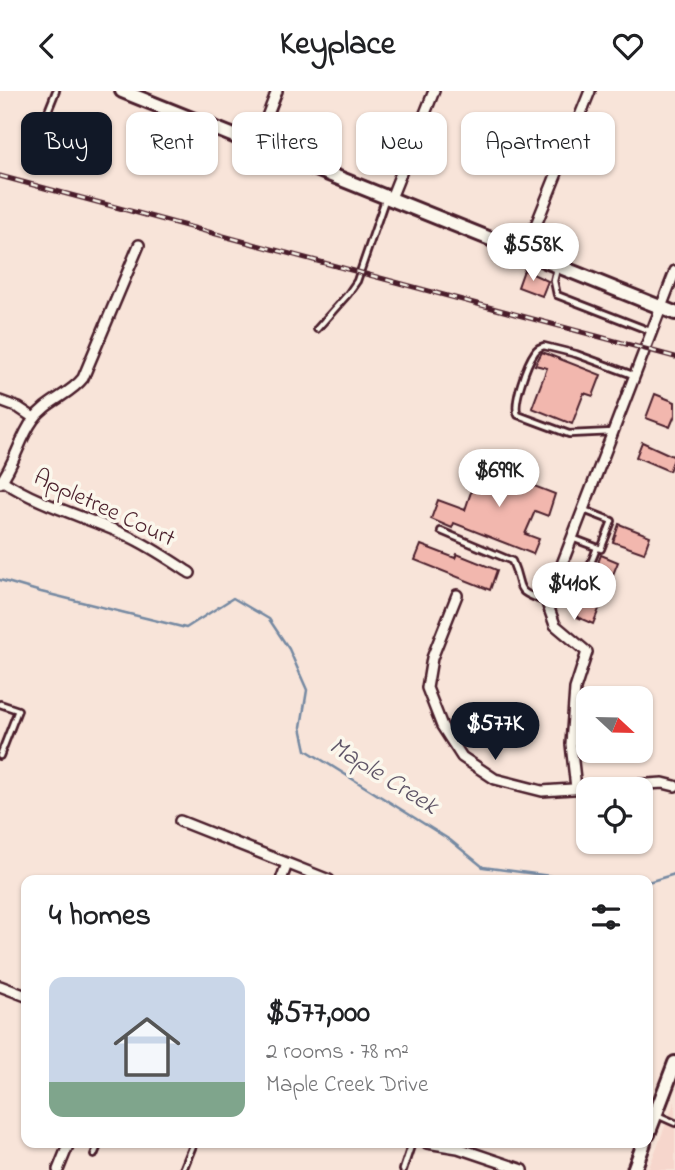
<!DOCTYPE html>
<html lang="en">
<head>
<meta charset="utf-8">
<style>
  :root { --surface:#fff; --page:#f6f6f6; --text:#202124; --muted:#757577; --accent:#111827 }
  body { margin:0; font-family:"Indie Flower",sans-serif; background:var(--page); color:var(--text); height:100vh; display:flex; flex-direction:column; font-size:26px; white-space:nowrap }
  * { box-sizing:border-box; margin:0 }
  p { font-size:23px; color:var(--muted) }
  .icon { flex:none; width:38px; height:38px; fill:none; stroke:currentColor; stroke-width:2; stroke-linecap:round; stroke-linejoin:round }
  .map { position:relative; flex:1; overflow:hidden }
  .panel { position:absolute; left:21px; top:784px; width:632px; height:273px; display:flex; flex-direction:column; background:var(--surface); border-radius:14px; box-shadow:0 2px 5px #0004 }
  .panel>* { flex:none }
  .banner { position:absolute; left:21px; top:21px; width:634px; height:63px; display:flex; gap:14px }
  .needle { width:46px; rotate:112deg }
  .tools { position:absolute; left:576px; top:595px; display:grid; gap:14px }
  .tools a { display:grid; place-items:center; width:77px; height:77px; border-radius:14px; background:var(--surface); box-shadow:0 2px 5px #0004; font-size:35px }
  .price { position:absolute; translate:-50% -60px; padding:0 16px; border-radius:24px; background:#fff; color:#222; font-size:23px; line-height:46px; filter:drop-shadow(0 2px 4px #0008) }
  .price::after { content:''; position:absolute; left:50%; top:42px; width:21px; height:16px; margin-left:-10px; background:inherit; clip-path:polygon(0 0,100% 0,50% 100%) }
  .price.selected { background:var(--accent); color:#fff }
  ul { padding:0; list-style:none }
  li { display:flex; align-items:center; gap:21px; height:175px; padding:0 28px }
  li span { display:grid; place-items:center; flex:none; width:196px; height:140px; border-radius:14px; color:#555 }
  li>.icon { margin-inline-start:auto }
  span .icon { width:84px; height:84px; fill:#fffc; stroke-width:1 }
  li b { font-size:30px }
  h2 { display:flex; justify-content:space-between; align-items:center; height:84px; padding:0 28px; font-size:30px }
  .pill { padding:0 24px; border-radius:14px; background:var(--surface); box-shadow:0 2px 5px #0004; font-size:24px; line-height:63px }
  .pill.selected { background:var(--accent); color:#fff }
  header { display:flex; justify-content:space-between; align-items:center; height:91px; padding:0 28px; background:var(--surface); font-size:32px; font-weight:700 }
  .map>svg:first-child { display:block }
</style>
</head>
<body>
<header><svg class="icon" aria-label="back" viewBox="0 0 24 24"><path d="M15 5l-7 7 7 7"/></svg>Keyplace<svg class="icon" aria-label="heart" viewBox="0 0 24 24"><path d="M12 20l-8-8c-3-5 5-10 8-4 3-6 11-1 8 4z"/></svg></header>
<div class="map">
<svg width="675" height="1079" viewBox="0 0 675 1079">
  <rect width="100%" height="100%" fill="#f8e4d9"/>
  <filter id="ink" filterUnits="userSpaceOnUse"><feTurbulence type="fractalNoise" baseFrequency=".0143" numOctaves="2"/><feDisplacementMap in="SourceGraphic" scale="14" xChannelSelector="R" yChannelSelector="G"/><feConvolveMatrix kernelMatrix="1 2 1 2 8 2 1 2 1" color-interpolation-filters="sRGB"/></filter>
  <g filter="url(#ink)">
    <polygon fill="#f6d6cc" points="675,1010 675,1079 648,1079"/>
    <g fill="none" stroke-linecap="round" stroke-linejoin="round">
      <g stroke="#7589a2" stroke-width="2.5">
        <polyline points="0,489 41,501 186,537 233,507 269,528 289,558 307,599 301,636 306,659 450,749 483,776 565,787 609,789"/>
        <polyline points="648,791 675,783"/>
      </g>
    </g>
    <g fill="#f2b7ae" stroke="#4a1f2b" stroke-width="2">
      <polygon points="524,179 548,190 542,205 518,196"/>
      <polygon points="542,261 601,284 593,305 584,302 572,333 532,317 547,277 535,274"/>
      <polygon points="655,303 675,311 675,324 670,336 646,327"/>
      <polygon points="642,351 675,366 669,380 636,366"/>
      <polygon points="480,374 555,403 548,425 535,420 525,443 539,448 533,463 454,432 452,437 431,428 438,409 465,419"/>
      <polygon points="619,433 650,445 644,462 613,451"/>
      <polygon points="421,454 455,467 457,463 497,479 490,499 415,469"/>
      <polygon points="601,464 618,471 593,533 577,526"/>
    </g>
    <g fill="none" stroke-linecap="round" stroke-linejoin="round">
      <g stroke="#4a1f2b" stroke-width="10">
        <g id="lane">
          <polyline points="46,25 56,0"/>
          <polyline points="557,177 554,190 557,204 650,240"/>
          <polyline points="317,238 348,203 357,190 386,106"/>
          <path d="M613,341L569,343L518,324C512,313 527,272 535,261C538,256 539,257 544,255L576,263L633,284"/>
          <path d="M441,440L512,470C525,500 511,498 546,511"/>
          <polyline points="572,447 601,458 612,430 584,419"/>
          <polyline points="558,485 582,494 597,457"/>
          <polyline points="0,613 18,619 0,665"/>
          <polyline points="657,1024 675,1032"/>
          <polyline points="94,1064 99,1052"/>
          <polyline points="183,1079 194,1052"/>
          <polyline points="403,1079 412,1052"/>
        </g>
      </g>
      <g stroke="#4a1f2b" stroke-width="14">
        <g id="street">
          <polyline points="256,54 277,0"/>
          <polyline points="391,107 434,0"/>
          <polyline points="525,161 590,0"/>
          <polyline points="0,310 19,317 34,327"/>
          <path d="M3,390C41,415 87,426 128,445C150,455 170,469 190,482"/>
          <path d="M0,392C15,373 19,348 33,329C46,310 70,304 83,287L139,154"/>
          <polyline points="457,504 432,567 427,597 442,635 462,666 495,688 542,700 663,692 675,695"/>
          <polyline points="576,697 571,653 575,598 587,561 555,534 547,512 675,180"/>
          <polyline points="180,730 329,789"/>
          <polyline points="281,789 287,773"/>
          <polyline points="0,895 26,905"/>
          <polyline points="427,1052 458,1057 523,1079"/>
          <polyline points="58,1079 69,1052"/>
        </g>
      </g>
      <g stroke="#4a1f2b" stroke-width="18">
        <g id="secondary">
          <polyline points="122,0 675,222"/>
          <polyline points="648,1043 675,972"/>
          <polyline points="634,1079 644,1052"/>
        </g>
      </g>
      <use href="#lane" stroke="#fbf7ec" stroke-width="4.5"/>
      <use href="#street" stroke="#fbf7ec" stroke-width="9"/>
      <use href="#secondary" stroke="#fbf7ec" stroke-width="12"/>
      <g stroke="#4a1f2b" stroke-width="5">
        <polyline id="rail" points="0,85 675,266"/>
      </g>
      <use href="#rail" stroke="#fbf7ec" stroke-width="2.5" stroke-dasharray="8" stroke-linecap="butt"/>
    </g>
  </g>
  <g text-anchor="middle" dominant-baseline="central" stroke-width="7" stroke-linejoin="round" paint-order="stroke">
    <g font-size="24" fill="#4a1f2b" stroke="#fbf7ec">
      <text transform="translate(104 418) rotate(25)">Appletree Court</text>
    </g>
    <g font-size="26" font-style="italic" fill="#5f5467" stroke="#fbf7ec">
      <text transform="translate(383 686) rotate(32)">Maple Creek</text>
    </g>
  </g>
</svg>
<div class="tools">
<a><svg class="needle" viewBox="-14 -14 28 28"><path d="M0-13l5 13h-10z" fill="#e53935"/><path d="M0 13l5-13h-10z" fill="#757577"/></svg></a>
<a><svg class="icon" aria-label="locate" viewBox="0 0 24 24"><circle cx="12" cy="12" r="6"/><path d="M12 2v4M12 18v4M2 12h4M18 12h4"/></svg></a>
</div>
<b class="price" style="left:533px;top:192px">$558K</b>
<b class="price" style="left:499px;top:418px">$699K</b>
<b class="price" style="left:574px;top:531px">$410K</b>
<b class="price selected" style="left:495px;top:671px">$577K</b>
<div class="banner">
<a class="pill selected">Buy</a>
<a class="pill">Rent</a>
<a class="pill">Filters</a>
<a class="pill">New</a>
<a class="pill">Apartment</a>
</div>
<section class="panel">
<h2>4 homes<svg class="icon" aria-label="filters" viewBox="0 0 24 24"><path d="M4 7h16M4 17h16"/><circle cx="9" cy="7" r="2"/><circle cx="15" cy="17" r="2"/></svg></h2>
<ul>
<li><span style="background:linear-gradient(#c9d6e8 75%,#7fa58c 0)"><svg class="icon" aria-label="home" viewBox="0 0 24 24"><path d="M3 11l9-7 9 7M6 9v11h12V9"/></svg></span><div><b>$577,000</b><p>2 rooms · 78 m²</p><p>Maple Creek Drive</p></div></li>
</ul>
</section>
</div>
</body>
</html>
